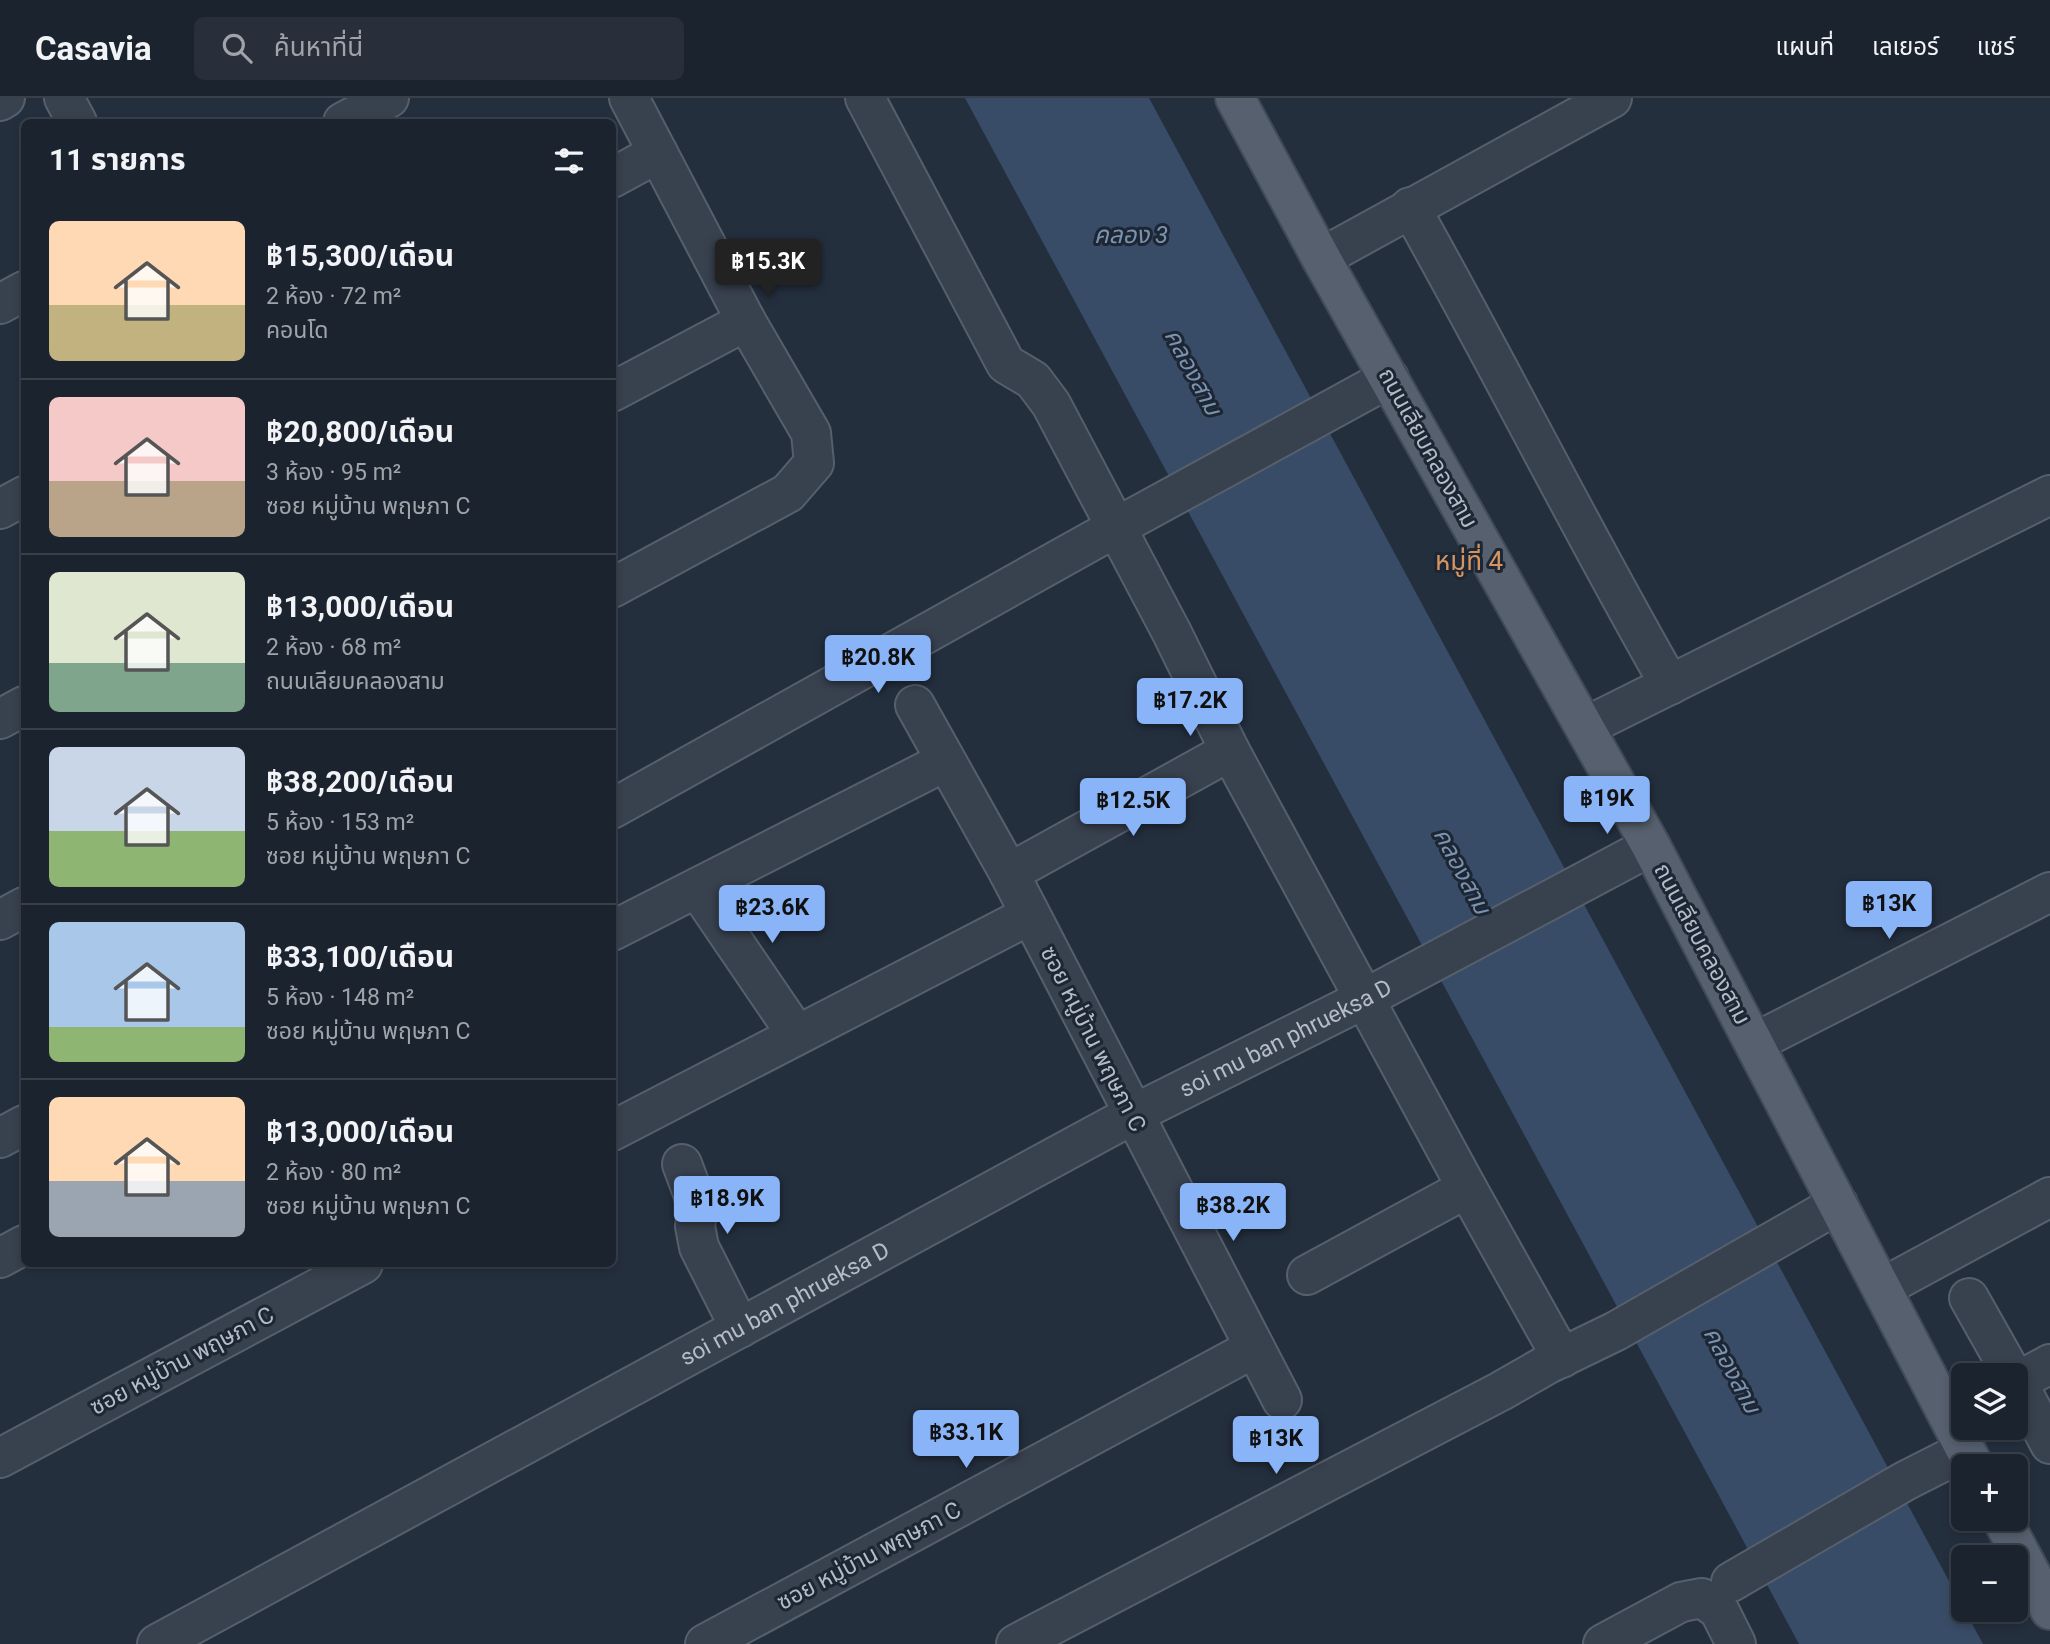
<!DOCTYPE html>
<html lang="th">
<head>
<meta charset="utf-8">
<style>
  :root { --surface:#1b232e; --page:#282f3a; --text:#f1f3f6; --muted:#a0a4aa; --line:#39404a; --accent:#8ab4f8 }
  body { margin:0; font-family:Roboto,"Noto Sans Thai",sans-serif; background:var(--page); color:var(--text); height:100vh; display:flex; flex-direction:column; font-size:26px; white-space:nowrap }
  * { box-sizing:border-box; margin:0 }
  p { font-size:23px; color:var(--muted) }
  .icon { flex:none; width:38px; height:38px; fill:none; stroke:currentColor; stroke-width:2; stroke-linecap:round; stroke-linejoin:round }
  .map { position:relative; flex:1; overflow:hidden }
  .details { position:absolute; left:21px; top:21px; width:595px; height:1148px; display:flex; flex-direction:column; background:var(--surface); border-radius:10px; box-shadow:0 4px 10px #0003,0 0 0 2px var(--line) }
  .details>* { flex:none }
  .tools { position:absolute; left:1951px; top:1265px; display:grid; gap:14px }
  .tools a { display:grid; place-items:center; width:77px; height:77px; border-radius:10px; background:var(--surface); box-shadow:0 4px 10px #0003,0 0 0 2px var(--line); font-size:35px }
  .price { position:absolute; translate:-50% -60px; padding:0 16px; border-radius:7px; background:var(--accent); color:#111; font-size:23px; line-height:46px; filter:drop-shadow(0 2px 4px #0008) }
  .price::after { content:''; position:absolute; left:50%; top:42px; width:21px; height:16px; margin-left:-10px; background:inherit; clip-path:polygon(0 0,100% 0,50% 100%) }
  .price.selected { background:#222; color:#fff }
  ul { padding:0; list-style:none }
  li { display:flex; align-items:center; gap:21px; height:175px; padding:0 28px }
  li+li { border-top:2px solid var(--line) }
  li span { display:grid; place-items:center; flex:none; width:196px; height:140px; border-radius:10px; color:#555 }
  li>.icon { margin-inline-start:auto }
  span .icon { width:84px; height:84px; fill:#fffc; stroke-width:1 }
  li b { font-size:30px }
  h2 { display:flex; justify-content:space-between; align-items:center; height:84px; padding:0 28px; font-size:30px }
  header { display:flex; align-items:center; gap:42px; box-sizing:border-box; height:98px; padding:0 35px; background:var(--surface); border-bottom:2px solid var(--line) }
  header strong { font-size:33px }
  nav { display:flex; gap:38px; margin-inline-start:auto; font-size:24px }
  .search { width:490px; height:63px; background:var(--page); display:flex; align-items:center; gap:18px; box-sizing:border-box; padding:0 24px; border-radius:10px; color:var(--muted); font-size:26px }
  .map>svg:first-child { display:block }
</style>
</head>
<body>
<header>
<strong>Casavia</strong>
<div class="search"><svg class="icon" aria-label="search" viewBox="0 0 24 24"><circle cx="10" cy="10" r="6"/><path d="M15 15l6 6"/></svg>ค้นหาที่นี่</div>
<nav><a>แผนที่</a><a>เลเยอร์</a><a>แชร์</a></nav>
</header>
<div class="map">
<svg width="2050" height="1546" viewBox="0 0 2050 1546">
  <rect width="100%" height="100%" fill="#242f3e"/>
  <polygon fill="#394c67" points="965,0 1149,0 1983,1546 1799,1546"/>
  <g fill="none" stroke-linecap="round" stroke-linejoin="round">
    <g stroke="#565f6c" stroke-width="42">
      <g id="minor">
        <polyline points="64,0 77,24"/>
        <polyline points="865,0 1006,266 1033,282 1051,306 1172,535 1230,653 1467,1090 1562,1260"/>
        <polyline points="0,3 5,0"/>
        <polyline points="343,24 389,0"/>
        <polyline points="612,80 658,55"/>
        <path d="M1410,109C1499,267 1580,430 1670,587"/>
        <polyline points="1321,160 1612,0"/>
        <polyline points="0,206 24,193"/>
        <polyline points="612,294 746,223"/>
        <polyline points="0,411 24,398"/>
        <polyline points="612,490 788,395 814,365 811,335 746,223 629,0"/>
        <polyline points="915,607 1009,775 1282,1302"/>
        <polyline points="0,621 24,608"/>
        <polyline points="1585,629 2050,397"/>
        <polyline points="612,711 1115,430 1389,280"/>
        <polyline points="1009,775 1230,653"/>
        <polyline points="697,790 797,937"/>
        <polyline points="0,822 24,809"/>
        <polyline points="612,833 946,663"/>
        <polyline points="1754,945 2050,794"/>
        <polyline points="612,1033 1030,817"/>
        <polyline points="0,1040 24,1027"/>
        <polyline points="682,1066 698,1109 695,1128 699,1149 740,1230"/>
        <polyline points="0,1160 24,1147"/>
        <polyline points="1307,1177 1467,1090"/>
        <polyline points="1882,1190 2050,1099"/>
        <polyline points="1969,1200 2013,1278"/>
        <polyline points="2050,1266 2017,1284 2050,1346"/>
        <polyline points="0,1360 363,1166"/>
        <polyline points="1731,1484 1905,1383 1966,1352"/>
        <path id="s1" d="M157,1546L1132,1017L1364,901L1651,748"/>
        <polyline points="705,1546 1254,1250"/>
        <polyline points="1016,1546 1501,1293 1548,1266 1616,1233 1838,1106"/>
        <polyline points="1603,1546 1681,1504 1702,1500 1719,1512 1736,1546"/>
      </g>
    </g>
    <g stroke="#414a57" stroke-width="42">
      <g id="major">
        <polyline points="1235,0 1321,160 1651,748 1974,1368"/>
        <polyline points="2002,1421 2050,1512"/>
      </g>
    </g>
    <use href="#minor" stroke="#38414e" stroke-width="38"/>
    <use href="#major" stroke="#56606e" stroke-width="38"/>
  </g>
  <g text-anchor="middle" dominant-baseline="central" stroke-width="6" stroke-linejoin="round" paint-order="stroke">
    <g font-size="23" fill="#b4bcc9" stroke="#1d2633">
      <text transform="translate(1428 350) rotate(61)">ถนนเลียบคลองสาม</text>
      <text transform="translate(1702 846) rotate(62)">ถนนเลียบคลองสาม</text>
      <text stroke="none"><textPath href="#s1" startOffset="1281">soi mu ban phrueksa D</textPath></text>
      <text transform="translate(1093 941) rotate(63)">ซอย หมู่บ้าน พฤษภา C</text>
      <text stroke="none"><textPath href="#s1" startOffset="714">soi mu ban phrueksa D</textPath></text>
      <text transform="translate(182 1263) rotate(-28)">ซอย หมู่บ้าน พฤษภา C</text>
      <text transform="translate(869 1458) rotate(-28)">ซอย หมู่บ้าน พฤษภา C</text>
    </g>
    <g font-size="24" font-style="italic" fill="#7c92b1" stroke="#1d2633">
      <text x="1131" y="137">คลอง 3</text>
      <text transform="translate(1193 274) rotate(62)">คลองสาม</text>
      <text transform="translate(1462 773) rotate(62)">คลองสาม</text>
      <text transform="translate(1732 1272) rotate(62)">คลองสาม</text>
    </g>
    <g font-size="26" fill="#d59563" stroke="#1d2633">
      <text x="1469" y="463">หมู่ที่ 4</text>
    </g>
  </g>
</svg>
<div class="tools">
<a><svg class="icon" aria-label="layers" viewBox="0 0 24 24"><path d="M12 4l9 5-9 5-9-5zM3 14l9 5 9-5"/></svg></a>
<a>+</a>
<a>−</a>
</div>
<b class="price selected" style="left:768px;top:201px">฿15.3K</b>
<b class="price" style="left:878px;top:597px">฿20.8K</b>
<b class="price" style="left:1190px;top:640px">฿17.2K</b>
<b class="price" style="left:1607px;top:738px">฿19K</b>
<b class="price" style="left:1133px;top:740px">฿12.5K</b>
<b class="price" style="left:1889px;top:843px">฿13K</b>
<b class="price" style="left:772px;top:847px">฿23.6K</b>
<b class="price" style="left:727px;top:1138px">฿18.9K</b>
<b class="price" style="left:1233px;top:1145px">฿38.2K</b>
<b class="price" style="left:966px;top:1372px">฿33.1K</b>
<b class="price" style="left:1276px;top:1378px">฿13K</b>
<section class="details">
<h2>11 รายการ<svg class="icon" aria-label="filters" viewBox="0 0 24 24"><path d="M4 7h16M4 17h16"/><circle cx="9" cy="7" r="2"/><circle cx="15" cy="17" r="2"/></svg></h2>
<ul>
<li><span style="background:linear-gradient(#ffd9b3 60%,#c2b280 0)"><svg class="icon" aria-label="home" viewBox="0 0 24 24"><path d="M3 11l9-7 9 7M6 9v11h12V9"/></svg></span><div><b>฿15,300/เดือน</b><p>2 ห้อง · 72 m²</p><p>คอนโด</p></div></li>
<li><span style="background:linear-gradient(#f6c9c9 60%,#b9a48a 0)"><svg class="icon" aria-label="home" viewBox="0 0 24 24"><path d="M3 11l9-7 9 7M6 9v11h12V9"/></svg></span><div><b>฿20,800/เดือน</b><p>3 ห้อง · 95 m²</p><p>ซอย หมู่บ้าน พฤษภา C</p></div></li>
<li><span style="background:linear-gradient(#dfe7d0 65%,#7fa58c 0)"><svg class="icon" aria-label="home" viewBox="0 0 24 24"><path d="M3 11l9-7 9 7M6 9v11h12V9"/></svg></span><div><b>฿13,000/เดือน</b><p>2 ห้อง · 68 m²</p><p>ถนนเลียบคลองสาม</p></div></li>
<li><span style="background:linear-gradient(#c9d6e8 60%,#8fb573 0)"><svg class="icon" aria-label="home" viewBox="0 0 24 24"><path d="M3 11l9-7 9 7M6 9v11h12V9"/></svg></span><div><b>฿38,200/เดือน</b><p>5 ห้อง · 153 m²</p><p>ซอย หมู่บ้าน พฤษภา C</p></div></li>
<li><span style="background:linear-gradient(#a9c7e8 75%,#8fb573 0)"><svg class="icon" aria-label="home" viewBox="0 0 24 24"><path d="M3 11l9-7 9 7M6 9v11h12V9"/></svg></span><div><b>฿33,100/เดือน</b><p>5 ห้อง · 148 m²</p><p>ซอย หมู่บ้าน พฤษภา C</p></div></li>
<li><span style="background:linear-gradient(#ffd9b3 60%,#9aa5b1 0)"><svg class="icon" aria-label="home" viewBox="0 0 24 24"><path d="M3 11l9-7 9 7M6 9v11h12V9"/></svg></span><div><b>฿13,000/เดือน</b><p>2 ห้อง · 80 m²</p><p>ซอย หมู่บ้าน พฤษภา C</p></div></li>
</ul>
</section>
</div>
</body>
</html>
